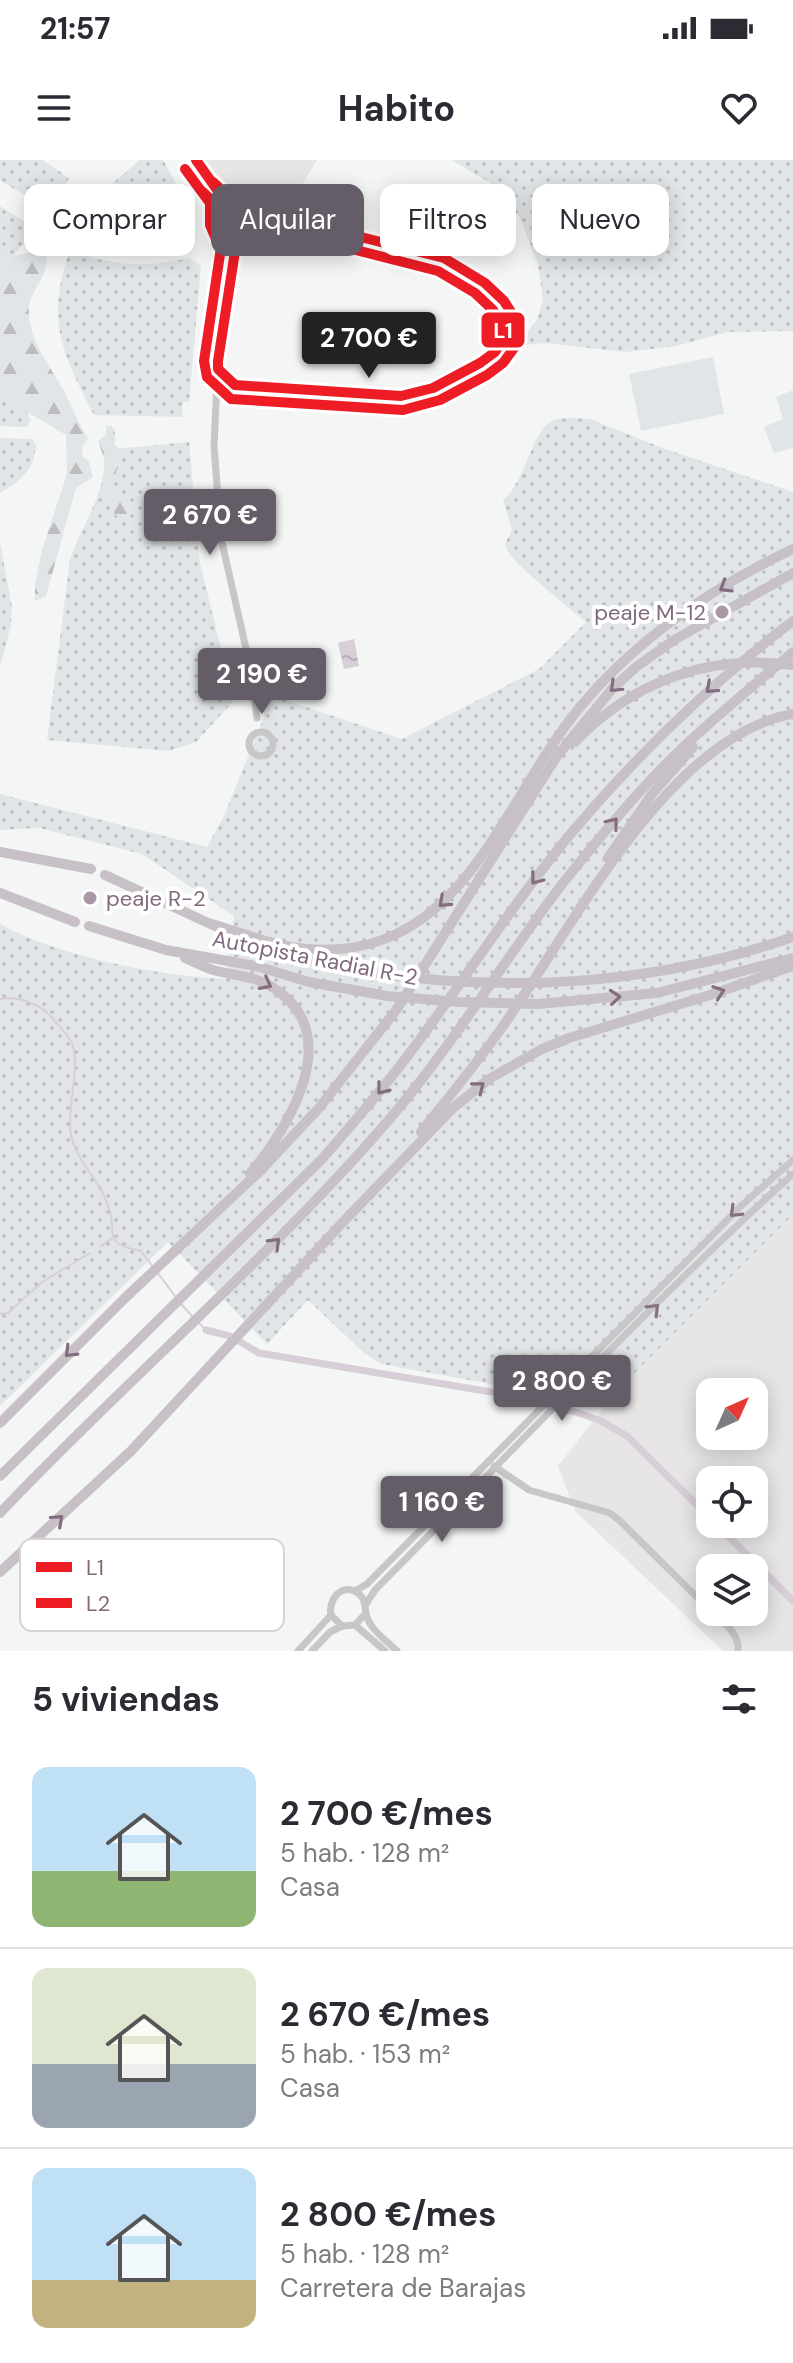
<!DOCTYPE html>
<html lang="es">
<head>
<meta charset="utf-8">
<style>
  :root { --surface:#fff; --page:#f7f7f7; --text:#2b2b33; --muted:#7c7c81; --line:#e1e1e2; --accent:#645c67 }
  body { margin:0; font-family:"DM Sans",sans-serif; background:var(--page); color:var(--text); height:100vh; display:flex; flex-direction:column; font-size:30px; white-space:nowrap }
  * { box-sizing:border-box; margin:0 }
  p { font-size:26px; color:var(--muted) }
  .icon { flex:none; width:44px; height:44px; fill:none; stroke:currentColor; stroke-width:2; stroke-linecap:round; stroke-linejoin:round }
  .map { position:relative; height:1491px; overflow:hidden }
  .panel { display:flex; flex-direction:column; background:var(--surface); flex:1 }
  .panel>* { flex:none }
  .banner { position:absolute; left:24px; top:24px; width:746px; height:72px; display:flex; gap:16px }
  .needle { width:52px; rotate:45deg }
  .tools { position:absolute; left:696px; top:1218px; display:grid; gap:16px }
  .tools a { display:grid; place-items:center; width:72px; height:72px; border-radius:16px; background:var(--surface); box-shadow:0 4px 20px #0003; font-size:40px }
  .price { position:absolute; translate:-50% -68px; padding:0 18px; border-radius:8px; background:var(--accent); color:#fff; font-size:26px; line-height:52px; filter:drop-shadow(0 2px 4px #0008) }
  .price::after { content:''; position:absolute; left:50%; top:48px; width:24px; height:18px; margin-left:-12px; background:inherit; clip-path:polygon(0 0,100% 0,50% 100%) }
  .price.on { background:#222; color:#fff }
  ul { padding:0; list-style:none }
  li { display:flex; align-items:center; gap:24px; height:200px; padding:0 32px }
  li+li { border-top:2px solid var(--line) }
  li span { display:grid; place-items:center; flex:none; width:224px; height:160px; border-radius:16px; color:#555 }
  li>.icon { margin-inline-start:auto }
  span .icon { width:96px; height:96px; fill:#fffc; stroke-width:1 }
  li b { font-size:34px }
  h2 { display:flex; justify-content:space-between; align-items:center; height:96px; padding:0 32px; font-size:34px }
  .tag { padding:0 28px; border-radius:16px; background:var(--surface); box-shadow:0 4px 20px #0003; font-size:28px; line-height:72px }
  .tag.on { background:var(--accent); color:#fff }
  .status { display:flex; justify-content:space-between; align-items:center; height:56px; padding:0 40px; background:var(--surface); direction:ltr }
  .status svg { height:22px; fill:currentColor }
  header { display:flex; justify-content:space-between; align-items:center; height:104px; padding:0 32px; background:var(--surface); font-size:36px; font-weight:700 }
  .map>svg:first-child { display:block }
</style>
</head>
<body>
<div class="status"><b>21:57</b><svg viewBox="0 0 49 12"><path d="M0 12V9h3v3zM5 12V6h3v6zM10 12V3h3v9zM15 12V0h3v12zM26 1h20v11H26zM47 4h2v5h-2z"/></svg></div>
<header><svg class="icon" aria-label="menu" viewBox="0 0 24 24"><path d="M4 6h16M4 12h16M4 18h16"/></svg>Habito<svg class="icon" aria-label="heart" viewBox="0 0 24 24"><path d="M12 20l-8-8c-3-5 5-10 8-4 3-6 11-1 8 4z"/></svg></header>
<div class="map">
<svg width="793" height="1491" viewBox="0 0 793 1491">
  <defs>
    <pattern id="green-dots" width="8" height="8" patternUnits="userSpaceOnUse" patternTransform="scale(2)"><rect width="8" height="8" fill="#e2e5e7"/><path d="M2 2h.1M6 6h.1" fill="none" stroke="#bdbdc0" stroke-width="1.8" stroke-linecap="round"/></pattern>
    <pattern id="forest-firs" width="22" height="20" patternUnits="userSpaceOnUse" patternTransform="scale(2)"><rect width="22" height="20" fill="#e2e5e7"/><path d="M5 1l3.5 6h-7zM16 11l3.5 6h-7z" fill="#bdbdc0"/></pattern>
    <pattern id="water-ripples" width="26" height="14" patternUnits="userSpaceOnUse" patternTransform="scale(2)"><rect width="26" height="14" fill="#d7ced7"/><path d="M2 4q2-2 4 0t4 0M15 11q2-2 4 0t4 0" fill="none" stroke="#b4abb4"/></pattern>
  </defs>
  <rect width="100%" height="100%" fill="#f4f5f5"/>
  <g fill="#e7e5e6" fill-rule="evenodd">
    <polygon points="204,0 317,0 278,64 242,42 226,28"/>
    <path d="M793,1055V1491H723L575,1351L558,1306L615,1233ZM710,1232H754V1276H710ZM710,1320H754V1364H710ZM710,1408H754V1452H710Z"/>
  </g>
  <g fill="url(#green-dots)">
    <polygon points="0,0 43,0 69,18 50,51 0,20"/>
    <path d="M140,0H163L193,54C189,60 184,71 178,76C161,89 108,80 89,73L91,68L83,64L114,22Z"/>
    <polygon points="452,0 793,0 793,171 728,172 676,186 626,192 545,183 516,186 537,160 543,140 538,104 519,56 490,23"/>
    <polygon points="0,46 36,69 0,112"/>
    <path d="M70,90C111,106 146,108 189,98L201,106L189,242H183L182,257L94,255C62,192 45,161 70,90Z"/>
    <polygon points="0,205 24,244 31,261 26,267 0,266"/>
    <path d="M574,258L590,259L665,289L793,332V1055L615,1233L558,1219L520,1215L508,1227L381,1204L363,1192L308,1140L267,1184L168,1082L0,1246V764C56,796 160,816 225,819L234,756L142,694L39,668L0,670V634L207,687L224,656L264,557L261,532L402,579L539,509L586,462C571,449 511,403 506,388C504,382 510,376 512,370L503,340C526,323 531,269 554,260C560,258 568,258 574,258Z"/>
    <path d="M0,278L32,279L36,285C35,308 20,322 0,333Z"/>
    <path d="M189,282L200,403L233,538L231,544L196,582L169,591L47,580L70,400C82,363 109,331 104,290Z"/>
    <polygon points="0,382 12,447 11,465 0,507"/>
  </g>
  <g fill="url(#forest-firs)">
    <path d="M39,91L46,92C51,120 26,130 29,155C31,182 50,206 63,229C71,245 78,262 88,279L83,285L82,296L89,301L93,317L76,328L46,436L35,441V425L42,390L67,314L66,275L19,247L0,230V98Z"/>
    <path d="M106,266H112L115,271V286L121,289C119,304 111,320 116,336C118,341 125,345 128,352L126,357L119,358C99,339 107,325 104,300C103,293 100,287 98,281L106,275Z"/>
  </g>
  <g fill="#e2e5e7">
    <polygon points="713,197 724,254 641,271 629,214"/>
    <polygon points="793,230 793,288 774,293 764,267 783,259 776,237"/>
  </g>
  <polygon fill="url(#water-ripples)" points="354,479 359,506 344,509 338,483"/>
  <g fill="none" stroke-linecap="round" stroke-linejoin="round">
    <g stroke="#d7ced7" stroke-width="2">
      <path d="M0,839C20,836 42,844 54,860C59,867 69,875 72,884C81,904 66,953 71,975C77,1002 99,1019 108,1045C119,1074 99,1083 141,1091L153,1107"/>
      <polyline points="101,1086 112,1078"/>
      <polyline points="157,1112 175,1136"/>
      <polyline points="181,1144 193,1157"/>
      <polyline points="0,1154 8,1153 42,1122 90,1093"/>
      <polyline points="198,1162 206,1170"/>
    </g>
    <g stroke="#d7ced7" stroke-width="7">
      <polyline points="206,1170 230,1176 259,1193 503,1234 576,1252 601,1261 627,1276 710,1358"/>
      <polyline points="716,1364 793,1441"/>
    </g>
    <g stroke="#c8c6c8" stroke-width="7">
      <polyline points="196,0 214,23"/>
      <polyline points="213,22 245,52 250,59 249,68 236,85 218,201 214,286 221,378 252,515 257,558"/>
      <polyline points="221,34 227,54 224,66 236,85"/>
      <polyline points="249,68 270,68 318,82 438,111 475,133 493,150 506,170 518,178"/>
      <polyline points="218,209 229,221 243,226 401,236 433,228 480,203 495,192 501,183 504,166"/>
      <circle cx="261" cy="584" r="12"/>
      <polyline points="494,1306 529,1330 610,1353 620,1361 710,1450"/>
      <polyline points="355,1431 367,1424 742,1045 793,1000"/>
      <path d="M366,1444L375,1430C512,1292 648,1145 793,1014"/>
      <path d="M712,1452C724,1463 740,1474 738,1491"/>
      <path d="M365,1454L355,1465L342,1466L331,1455C328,1440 341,1422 358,1433C367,1440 364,1448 367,1457C371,1470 387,1481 397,1491"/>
      <polyline points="355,1465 385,1491"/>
      <polyline points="298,1491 331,1455"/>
      <polyline points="312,1491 330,1472 342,1466"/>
    </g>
    <g stroke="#c7c1c7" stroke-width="10">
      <path d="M575,582C633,521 709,494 793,505"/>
      <polyline points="0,692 91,709"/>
      <polyline points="608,698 652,634 693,587"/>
      <polyline points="105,715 217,767"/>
      <polyline points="0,733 75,762"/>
      <path d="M212,764C242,773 274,786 306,789C463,802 499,645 580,547C637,479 713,427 793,389"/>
      <polyline points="89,766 166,790 256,806 309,822 387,836 458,842 538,844 657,833 793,798"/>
      <path d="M234,776C272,796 315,803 356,810C502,834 653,826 793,777"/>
      <path d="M185,798C194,802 204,807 213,810C234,816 253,815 272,827C347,873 290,965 250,1014"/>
      <path d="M421,972C449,937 477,903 503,866C570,772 669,574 793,554"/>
      <polyline points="0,1263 125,1138 261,1010 319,948 397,849 557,596 612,529 636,507 674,480 793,413"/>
      <path d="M0,1316L322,999C354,962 386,926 415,886C468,815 516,739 573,671C639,593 713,522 793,461"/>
      <path d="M0,1353C126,1220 267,1101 387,962C452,887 503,801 563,723C598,679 634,635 674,596C712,559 753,526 793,492"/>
      <polyline points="0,1412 131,1291 344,1061 453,948 489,919 542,889 569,878 707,836 793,806"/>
    </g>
    <g stroke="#fff" stroke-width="16">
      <g id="bus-1">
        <polyline points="196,0 223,38 226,69 231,74 243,74"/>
        <polyline points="213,22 245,52 250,64 236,85 218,201 218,209 235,225 401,236 433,228 480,203 495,192 501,183 504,166 493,150 475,133 438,111 270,68 249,68"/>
      </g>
    </g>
    <g stroke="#fff" stroke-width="16">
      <g id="bus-2">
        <polyline points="185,9 210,43 210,65 216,79 228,87 245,88"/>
        <polyline points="203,32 234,62 222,81 204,201 207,217 231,239 403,250 440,240 487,215 503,203 514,188 518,163 504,141 485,123 444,98 274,55 261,54"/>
      </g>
    </g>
    <use href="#bus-1" stroke="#ee1c25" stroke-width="10"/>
    <use href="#bus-2" stroke="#ee1c25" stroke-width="10"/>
  </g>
  <defs><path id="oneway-chevron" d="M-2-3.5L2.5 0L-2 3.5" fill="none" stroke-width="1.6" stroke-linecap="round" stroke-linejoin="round" transform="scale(2)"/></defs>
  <g stroke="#846c81">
    <use href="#oneway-chevron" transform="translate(725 427) rotate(149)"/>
    <use href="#oneway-chevron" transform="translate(615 527) rotate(136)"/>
    <use href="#oneway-chevron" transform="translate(711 528) rotate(138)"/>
    <use href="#oneway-chevron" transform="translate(613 663) rotate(-51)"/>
    <use href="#oneway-chevron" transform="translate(536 719) rotate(127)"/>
    <use href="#oneway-chevron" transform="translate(444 742) rotate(137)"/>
    <use href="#oneway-chevron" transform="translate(266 824) rotate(28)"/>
    <use href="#oneway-chevron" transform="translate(719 832) rotate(-19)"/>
    <use href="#oneway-chevron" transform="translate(615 837) rotate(-5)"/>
    <use href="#oneway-chevron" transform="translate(479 927) rotate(-38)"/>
    <use href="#oneway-chevron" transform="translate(382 929) rotate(128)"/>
    <use href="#oneway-chevron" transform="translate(275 1083) rotate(-45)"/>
    <use href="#oneway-chevron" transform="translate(70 1192) rotate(135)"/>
    <use href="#oneway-chevron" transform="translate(58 1360) rotate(-42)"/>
  </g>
  <g stroke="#887184">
    <use href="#oneway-chevron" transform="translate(735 1052) rotate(135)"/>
    <use href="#oneway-chevron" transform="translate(654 1149) rotate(-45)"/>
  </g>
  <g fill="#a999a7" stroke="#fff" stroke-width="3">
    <circle cx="722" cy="452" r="8"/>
    <circle cx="90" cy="738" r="8"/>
  </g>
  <g text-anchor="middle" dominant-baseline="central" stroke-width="8" stroke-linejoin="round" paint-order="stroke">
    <g font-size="22" fill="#81687d" stroke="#fff" text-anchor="end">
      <text x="706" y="452">peaje M-12</text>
      <text x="106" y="738" text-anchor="start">peaje R-2</text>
    </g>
    <g font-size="22" fill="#81687d" stroke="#fff">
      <text transform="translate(315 798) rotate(11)">Autopista Radial R-2</text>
    </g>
  </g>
  <rect x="20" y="1379" width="264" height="92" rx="12" fill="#fff" stroke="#d9d2d8" stroke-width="2"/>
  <rect x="36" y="1402" width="36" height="10" fill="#ee1c25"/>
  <rect x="36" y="1438" width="36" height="10" fill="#ee1c25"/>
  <g font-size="22" fill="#81687d">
    <text x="86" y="1415">L1</text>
    <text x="86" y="1451">L2</text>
  </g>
  <rect stroke="#fff" stroke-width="3" x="480" y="151" width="46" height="38" rx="8" fill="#ee1c25"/>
  <g font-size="22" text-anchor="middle" font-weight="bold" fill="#fff">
    <text x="503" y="178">L1</text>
  </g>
</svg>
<div class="tools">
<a><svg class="needle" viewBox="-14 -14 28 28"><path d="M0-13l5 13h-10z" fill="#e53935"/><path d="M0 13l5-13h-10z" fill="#7c7c81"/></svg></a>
<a><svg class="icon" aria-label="locate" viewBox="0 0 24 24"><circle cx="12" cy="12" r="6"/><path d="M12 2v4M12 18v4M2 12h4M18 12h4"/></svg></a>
<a><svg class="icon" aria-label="layers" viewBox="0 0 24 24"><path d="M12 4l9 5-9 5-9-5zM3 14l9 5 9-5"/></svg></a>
</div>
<b class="price on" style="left:369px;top:220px">2 700 €</b>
<b class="price" style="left:210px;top:397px">2 670 €</b>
<b class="price" style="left:262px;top:556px">2 190 €</b>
<b class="price" style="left:562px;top:1263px">2 800 €</b>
<b class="price" style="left:442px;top:1384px">1 160 €</b>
<div class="banner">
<a class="tag">Comprar</a>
<a class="tag on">Alquilar</a>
<a class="tag">Filtros</a>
<a class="tag">Nuevo</a>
</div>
</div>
<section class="panel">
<h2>5 viviendas<svg class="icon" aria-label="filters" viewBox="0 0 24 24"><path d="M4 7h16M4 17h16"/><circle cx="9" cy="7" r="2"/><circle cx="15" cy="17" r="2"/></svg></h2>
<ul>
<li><span style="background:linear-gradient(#bfe0f5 65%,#8fb573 0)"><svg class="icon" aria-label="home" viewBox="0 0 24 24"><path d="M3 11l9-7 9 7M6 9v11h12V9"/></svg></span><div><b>2 700 €/mes</b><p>5 hab. · 128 m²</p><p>Casa</p></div></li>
<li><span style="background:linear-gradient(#dfe7d0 60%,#9aa5b1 0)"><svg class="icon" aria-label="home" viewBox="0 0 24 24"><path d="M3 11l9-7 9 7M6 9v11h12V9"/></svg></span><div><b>2 670 €/mes</b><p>5 hab. · 153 m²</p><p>Casa</p></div></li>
<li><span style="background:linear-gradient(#bfe0f5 70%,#c2b280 0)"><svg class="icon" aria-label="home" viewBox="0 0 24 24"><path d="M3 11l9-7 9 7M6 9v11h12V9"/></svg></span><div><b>2 800 €/mes</b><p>5 hab. · 128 m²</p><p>Carretera de Barajas</p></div></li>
</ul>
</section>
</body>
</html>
